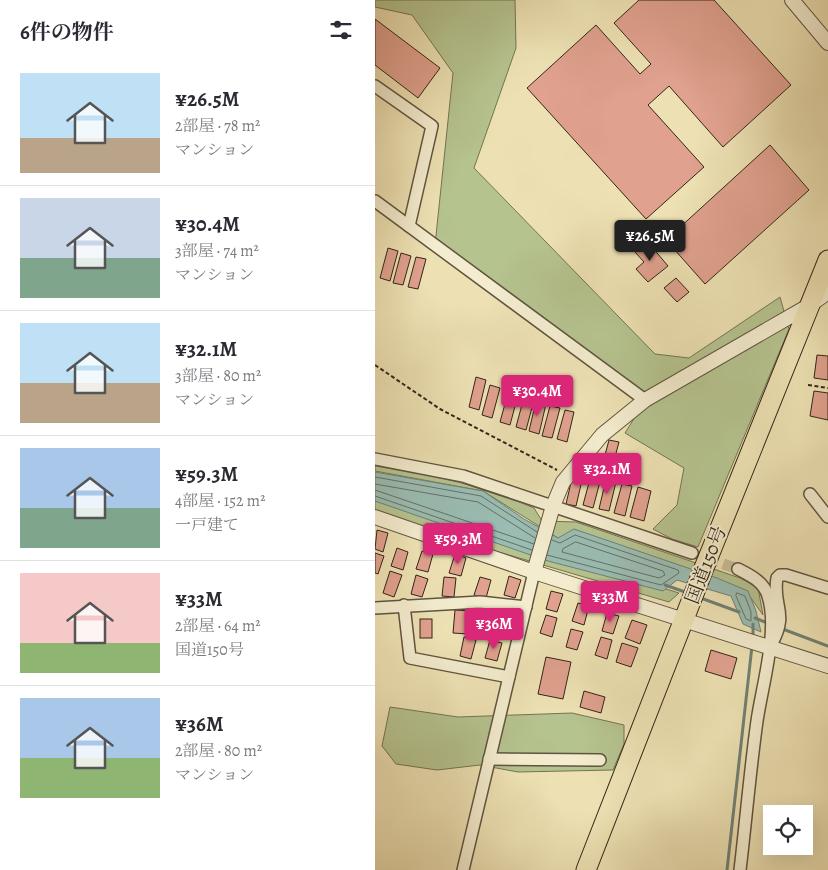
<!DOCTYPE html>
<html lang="ja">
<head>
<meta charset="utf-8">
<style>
  :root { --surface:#fff; --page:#f7f7f7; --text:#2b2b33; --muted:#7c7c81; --line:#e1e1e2; --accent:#db2777 }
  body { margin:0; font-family:Alegreya,"Noto Serif JP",serif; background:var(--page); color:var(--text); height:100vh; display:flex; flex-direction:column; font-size:19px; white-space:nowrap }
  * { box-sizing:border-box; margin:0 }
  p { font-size:16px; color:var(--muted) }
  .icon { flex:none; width:28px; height:28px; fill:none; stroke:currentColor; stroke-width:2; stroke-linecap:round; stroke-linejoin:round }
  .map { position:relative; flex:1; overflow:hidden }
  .side { display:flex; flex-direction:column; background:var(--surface); width:375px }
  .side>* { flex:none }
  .fabs { position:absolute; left:388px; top:805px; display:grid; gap:10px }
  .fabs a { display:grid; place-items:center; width:50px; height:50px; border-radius:0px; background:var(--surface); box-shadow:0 5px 20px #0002; font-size:25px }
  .price { position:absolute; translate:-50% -42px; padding:0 11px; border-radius:5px; background:var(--accent); color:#fff; font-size:16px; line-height:32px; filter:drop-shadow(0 1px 2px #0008) }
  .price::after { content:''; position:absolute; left:50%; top:30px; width:15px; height:11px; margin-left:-8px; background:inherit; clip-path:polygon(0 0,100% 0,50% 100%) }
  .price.active { background:#222; color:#fff }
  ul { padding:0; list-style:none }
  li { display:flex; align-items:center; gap:15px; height:125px; padding:0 20px }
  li+li { border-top:1px solid var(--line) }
  li span { display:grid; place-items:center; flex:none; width:140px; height:100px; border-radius:0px; color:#555 }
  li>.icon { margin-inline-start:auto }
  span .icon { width:60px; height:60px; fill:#fffc; stroke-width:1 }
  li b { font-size:21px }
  h2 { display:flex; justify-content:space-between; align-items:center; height:60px; padding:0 20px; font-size:21px }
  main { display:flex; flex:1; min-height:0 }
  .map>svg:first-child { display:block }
</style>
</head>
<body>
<main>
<section class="side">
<h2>6件の物件<svg class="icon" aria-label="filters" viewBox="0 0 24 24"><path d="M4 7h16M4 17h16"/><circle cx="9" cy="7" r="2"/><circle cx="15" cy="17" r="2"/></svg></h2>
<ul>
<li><span style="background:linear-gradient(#bfe0f5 65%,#b9a48a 0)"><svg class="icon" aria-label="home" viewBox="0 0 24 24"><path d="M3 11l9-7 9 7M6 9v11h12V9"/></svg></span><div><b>¥26.5M</b><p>2部屋 · 78 m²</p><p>マンション</p></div></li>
<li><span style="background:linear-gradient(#c9d6e8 60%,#7fa58c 0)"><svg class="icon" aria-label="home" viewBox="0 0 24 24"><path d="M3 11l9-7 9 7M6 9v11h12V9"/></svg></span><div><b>¥30.4M</b><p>3部屋 · 74 m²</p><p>マンション</p></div></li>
<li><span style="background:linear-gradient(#bfe0f5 60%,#b9a48a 0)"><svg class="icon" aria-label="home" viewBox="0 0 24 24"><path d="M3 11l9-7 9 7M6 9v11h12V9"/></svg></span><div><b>¥32.1M</b><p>3部屋 · 80 m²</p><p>マンション</p></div></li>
<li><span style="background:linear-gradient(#a9c7e8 60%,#7fa58c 0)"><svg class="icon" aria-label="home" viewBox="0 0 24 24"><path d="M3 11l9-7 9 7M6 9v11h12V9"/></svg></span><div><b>¥59.3M</b><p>4部屋 · 152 m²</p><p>一戸建て</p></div></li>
<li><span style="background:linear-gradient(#f6c9c9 70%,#8fb573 0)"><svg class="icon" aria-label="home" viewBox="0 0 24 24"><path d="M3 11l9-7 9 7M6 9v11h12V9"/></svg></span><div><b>¥33M</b><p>2部屋 · 64 m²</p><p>国道150号</p></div></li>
<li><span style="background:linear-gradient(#a9c7e8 60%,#8fb573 0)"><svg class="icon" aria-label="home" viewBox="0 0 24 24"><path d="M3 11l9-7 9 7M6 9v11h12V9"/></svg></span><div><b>¥36M</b><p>2部屋 · 80 m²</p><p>マンション</p></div></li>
</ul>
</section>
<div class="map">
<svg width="453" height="870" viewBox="0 0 453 870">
  <rect width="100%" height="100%" fill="#ede1b3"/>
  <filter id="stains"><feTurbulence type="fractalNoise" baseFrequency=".004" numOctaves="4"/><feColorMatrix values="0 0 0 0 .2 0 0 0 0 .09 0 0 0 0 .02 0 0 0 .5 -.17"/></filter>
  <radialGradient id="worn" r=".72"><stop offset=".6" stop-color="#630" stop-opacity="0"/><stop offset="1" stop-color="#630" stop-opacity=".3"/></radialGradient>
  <g fill="#b5c38f" stroke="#747454">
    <polygon points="0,0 140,0 141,48 99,168 280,354 314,358 405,297 414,329 323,547 297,539 278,529 302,505 309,468 250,433 270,401 60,245 78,73 37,15 0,7"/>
    <polygon points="0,463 87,483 147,503 159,508 167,521 201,522 365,578 383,588 388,615 376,598 183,538 108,491 0,471"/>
    <polygon points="0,498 304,593 294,602 83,540 0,510"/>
    <polygon points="15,707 83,717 197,713 249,725 249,744 238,770 143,772 105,765 62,770 21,764 7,746"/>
  </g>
  <polygon fill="#9abcb2" stroke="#708075" points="0,472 108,491 149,519 183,538 199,529 342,578 373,591 381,611 386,632 368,624 356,596 302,580 288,591 173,561 0,501"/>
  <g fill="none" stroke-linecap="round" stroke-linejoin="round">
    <g stroke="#667066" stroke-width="1">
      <polyline points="0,477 106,496 162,532"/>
      <polyline points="0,484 103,502 160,538"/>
      <polyline points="0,490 159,544"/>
      <polyline points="0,496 157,550"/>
      <polygon points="201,542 288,571 290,575 284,578 187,552 188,549"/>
      <polyline points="172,555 286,585 304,573 303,570 200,535 185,543 177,540"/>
      <polygon points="362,593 370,596 376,612 376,621 371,619 361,596"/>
    </g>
    <g stroke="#708075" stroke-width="3">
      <polyline points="290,585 313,593"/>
      <polyline points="323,597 364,612"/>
      <polyline points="380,618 395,624"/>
      <polyline points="405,628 453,646"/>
      <polyline points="378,638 378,624"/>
      <polyline points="352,870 377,646"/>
    </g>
  </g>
  <g fill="#e0a18e" stroke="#322519">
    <polygon points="264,0 339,0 416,85 348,147 294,86 273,105 329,167 271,219 152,88 221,25 265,74 276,64 239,23"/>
    <polygon points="0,19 65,68 43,98 0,65"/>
    <polygon points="395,145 434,190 330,284 291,240"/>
    <polygon points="272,241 293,266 273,282 261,269 269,262 260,252"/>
    <polygon points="13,248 23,251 15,281 5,278"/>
    <polygon points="26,253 36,256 28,285 18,283"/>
    <polygon points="41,257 51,259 43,289 33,287"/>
    <polygon points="301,278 314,292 302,302 289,288"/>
    <polygon points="442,355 453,356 453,380 439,378"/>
    <polygon points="101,377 111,380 104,410 94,407"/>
    <polygon points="115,385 125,388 117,418 107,415"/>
    <polygon points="439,391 453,393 453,420 435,416"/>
    <polygon points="133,393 143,395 135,425 125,422"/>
    <polygon points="149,397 159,400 151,430 141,427"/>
    <polygon points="161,401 171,404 164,434 154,431"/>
    <polygon points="175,406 185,408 177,438 167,436"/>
    <polygon points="190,410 199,412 192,442 182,439"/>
    <polygon points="234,440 244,442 236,472 226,470"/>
    <polygon points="198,474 208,476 201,506 191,504"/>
    <polygon points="216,475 226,478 218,508 208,505"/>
    <polygon points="231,479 241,482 234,511 224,509"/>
    <polygon points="247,484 257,486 250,516 239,513"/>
    <polygon points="263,487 276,491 269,521 255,517"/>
    <polygon points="2,530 13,533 8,552 0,549"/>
    <polygon points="22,548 33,552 28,570 16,566"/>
    <polygon points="47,551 58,554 53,572 41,569"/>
    <polygon points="0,553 9,556 3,574 0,573"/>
    <polygon points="80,554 91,558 86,576 74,573"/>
    <polygon points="15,571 27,575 19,597 8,593"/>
    <polygon points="41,575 53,579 47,597 36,594"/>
    <polygon points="134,576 146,580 140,598 129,595"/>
    <polygon points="69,577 81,578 79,597 67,596"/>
    <polygon points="105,577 116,580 111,598 99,595"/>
    <polygon points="176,591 188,594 182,612 171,609"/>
    <polygon points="203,603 214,606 209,625 197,621"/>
    <polygon points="127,608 138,611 133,629 121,626"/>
    <polygon points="80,610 95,611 93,634 78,633"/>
    <polygon points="232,613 244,616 238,634 227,631"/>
    <polygon points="171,615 182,618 177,637 165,633"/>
    <rect x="45" y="619" width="12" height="19"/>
    <polygon points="257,620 272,625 265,644 250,638"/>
    <polygon points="196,629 208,632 202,650 191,647"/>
    <polygon points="89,637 101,640 96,659 85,656"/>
    <polygon points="226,637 237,640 232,659 220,655"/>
    <polygon points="115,640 127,643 122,661 110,658"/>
    <polygon points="247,643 263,648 256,667 241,662"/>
    <polygon points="336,650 362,658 356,679 330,671"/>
    <polygon points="171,657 196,662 188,699 163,694"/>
    <polygon points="209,691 230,697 226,713 205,707"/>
  </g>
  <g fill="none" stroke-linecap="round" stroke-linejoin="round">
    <polyline stroke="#c8bb94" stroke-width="11" stroke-dasharray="11 5.5" stroke-linecap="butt" points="317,553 363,569"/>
    <g stroke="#615440" stroke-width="14">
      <g id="minor">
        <polyline points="0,86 57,126 34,226"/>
        <polyline points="0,201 270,400"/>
        <polyline points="0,459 88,476 317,553"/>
        <polyline points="435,494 453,517"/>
        <path d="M363,569C375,575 389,582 393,596C404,630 387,686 382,721C375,771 371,820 365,870"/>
        <polyline points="29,605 35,658 134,677"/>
        <polyline points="0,608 105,602 151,607"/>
        <path d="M397,643C414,612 397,606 402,578L405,575H411L453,588"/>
        <polyline points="114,759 225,760"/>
        <polyline points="88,870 159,572"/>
      </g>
    </g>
    <g stroke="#615440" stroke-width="16">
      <g id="tertiary">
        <polyline points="417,0 453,43"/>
        <polyline points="0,517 159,572 453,666"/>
        <polyline points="159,572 178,506 188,482 227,435 270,400 435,305 453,292"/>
      </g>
    </g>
    <g stroke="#322519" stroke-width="21">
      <polyline id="trunk" points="211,870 329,568 453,260"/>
    </g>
    <g stroke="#322519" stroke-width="2" stroke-dasharray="4 2.5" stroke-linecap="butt">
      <polyline points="0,365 65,409 182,470"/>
      <polyline points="433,385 453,388"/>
    </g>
    <use href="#minor" stroke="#f3ecce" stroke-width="11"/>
    <use href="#tertiary" stroke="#f3ecce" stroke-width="14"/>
    <use href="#trunk" stroke="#ede1b3" stroke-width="19"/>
  </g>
  <g text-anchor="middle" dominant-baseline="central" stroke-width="4" stroke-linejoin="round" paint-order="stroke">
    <g font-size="19" fill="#322519" stroke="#f3ecce">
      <text transform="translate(331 565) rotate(-69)">国道150号</text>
    </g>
  </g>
  <rect width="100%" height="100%" filter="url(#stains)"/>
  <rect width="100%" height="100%" fill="url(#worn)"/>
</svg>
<div class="fabs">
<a><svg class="icon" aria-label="locate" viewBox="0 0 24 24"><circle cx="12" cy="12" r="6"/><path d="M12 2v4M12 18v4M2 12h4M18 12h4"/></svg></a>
</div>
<b class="price active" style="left:275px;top:262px">¥26.5M</b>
<b class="price" style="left:162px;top:417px">¥30.4M</b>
<b class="price" style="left:232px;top:495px">¥32.1M</b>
<b class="price" style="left:83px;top:565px">¥59.3M</b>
<b class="price" style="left:235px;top:623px">¥33M</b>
<b class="price" style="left:119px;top:650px">¥36M</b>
</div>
</main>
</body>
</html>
